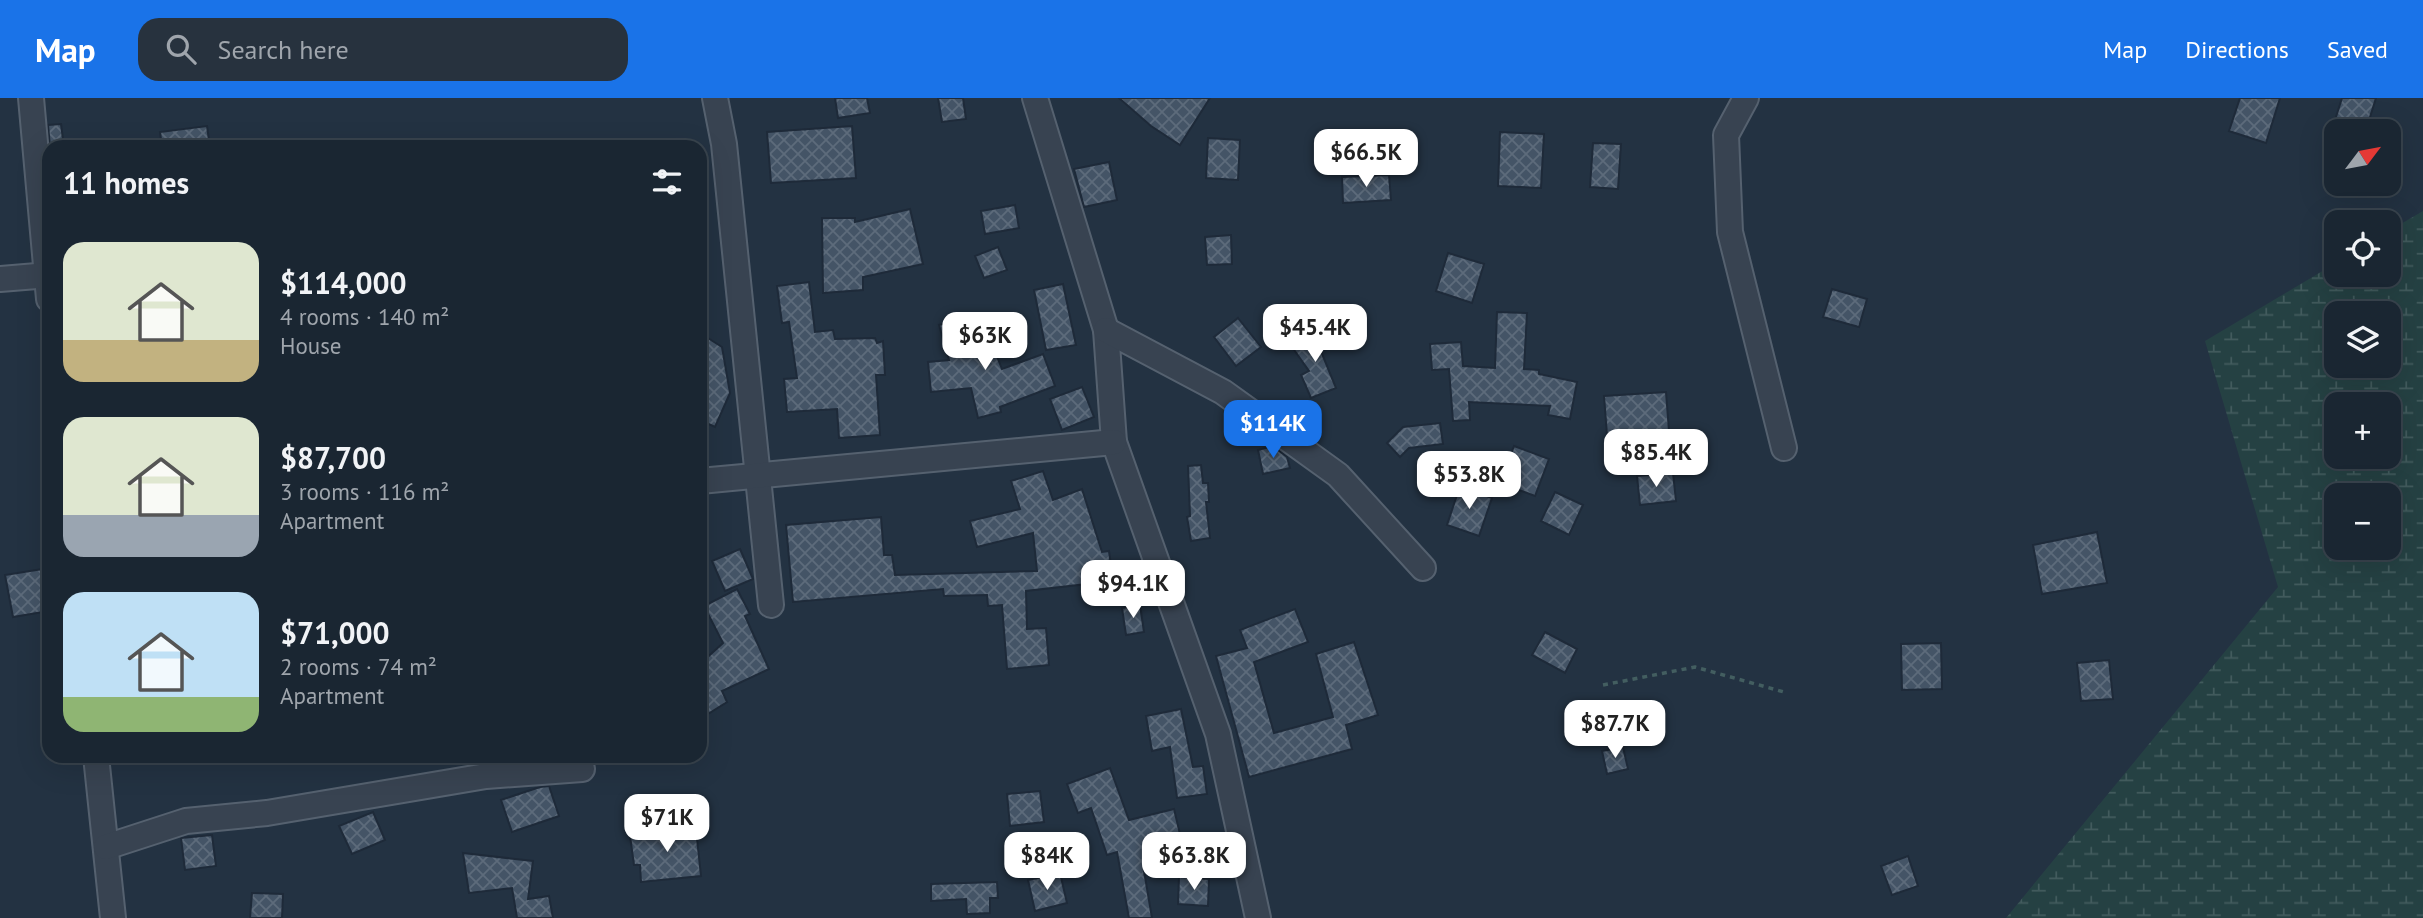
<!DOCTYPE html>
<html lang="en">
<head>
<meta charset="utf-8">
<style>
  :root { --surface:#1a2632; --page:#27323e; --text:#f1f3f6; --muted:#9fa5ac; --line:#38434d; --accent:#1a73e8 }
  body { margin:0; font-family:"PT Sans",sans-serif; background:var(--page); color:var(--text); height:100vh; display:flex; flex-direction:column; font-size:26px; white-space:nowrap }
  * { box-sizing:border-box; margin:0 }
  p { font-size:23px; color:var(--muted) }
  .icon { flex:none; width:38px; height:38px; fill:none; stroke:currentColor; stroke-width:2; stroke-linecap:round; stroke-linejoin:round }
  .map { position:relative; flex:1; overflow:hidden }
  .side { position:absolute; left:42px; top:42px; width:665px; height:623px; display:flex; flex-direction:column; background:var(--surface); border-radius:21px; box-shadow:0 7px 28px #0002,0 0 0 2px var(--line) }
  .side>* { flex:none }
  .needle { width:46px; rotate:58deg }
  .tools { position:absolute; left:2324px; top:21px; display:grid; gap:14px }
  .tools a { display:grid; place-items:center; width:77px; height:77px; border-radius:14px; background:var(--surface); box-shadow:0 7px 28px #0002,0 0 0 2px var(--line); font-size:35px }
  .price { position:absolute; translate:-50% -60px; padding:0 16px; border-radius:14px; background:#fff; color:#222; font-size:23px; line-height:46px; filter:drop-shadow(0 2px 4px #0008) }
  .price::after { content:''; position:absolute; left:50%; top:42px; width:21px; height:16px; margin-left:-10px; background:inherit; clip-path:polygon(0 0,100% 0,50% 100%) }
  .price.on { background:var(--accent); color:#fff }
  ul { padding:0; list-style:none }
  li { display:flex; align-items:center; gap:21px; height:175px; padding:0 21px }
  li span { display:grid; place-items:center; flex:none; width:196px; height:140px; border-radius:21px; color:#555 }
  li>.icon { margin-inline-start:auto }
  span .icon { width:84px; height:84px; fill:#fffc; stroke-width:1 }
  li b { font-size:30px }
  h2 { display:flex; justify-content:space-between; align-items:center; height:84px; padding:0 21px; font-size:30px }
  header { display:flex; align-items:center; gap:42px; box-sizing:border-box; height:98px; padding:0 35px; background:var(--accent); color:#fff }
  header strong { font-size:33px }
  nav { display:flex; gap:38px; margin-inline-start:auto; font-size:24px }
  .search { width:490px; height:63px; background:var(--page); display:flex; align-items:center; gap:18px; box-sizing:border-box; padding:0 24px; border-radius:21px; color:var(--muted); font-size:26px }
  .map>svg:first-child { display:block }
</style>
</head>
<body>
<header>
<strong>Map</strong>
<div class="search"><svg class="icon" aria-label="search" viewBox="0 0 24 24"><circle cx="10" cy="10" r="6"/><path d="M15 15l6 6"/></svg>Search here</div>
<nav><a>Map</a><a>Directions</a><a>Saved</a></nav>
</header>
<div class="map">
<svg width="2423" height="820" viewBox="0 0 2423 820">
  <defs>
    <pattern id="wetland-marsh" width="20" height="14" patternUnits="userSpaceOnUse" patternTransform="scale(1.75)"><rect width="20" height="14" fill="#254143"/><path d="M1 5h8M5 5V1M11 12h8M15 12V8" fill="none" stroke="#425b5d"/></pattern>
    <pattern id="building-cross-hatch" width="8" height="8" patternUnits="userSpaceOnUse" patternTransform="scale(1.75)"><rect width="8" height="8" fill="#445466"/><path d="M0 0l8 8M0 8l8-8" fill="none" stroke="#5d6b7b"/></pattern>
  </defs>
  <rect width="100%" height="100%" fill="#233242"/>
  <path fill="url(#wetland-marsh)" fill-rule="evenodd" d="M2423,113V820H2006L2278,489L2205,243L2336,165V177H2389V133ZM2336,215H2389V268H2336ZM2336,306H2389V359H2336ZM2336,397H2389V450H2336Z"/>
  <g fill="url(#building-cross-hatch)" stroke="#1e2a39" stroke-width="2">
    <polygon points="835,0 867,0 870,15 838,20"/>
    <polygon points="938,0 963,0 966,21 942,24"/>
    <polygon points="1119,0 1210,0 1180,47 1151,28"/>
    <polygon points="2240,0 2280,0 2266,45 2229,33"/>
    <polygon points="2342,0 2376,0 2366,32 2335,22"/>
    <polygon points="61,26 64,49 50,49 48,27"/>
    <polygon points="207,28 210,49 162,49 160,34"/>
    <polygon points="852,28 856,80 771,85 767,34"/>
    <polygon points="1500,34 1544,36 1541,90 1498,88"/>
    <polygon points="1208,40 1240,42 1238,82 1206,80"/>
    <polygon points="1593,45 1621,46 1618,91 1590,89"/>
    <polygon points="1109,64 1117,102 1084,109 1074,71"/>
    <polygon points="1389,77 1391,102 1343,105 1342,79"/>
    <polygon points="1015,107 1019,130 985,136 981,113"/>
    <polygon points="910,111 923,166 863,179 863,192 823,195 822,120 855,120 855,124"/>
    <polygon points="1231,137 1232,166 1207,167 1205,139"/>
    <polygon points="998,149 1007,172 984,180 975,158"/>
    <polygon points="1448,155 1484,166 1472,205 1436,193"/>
    <polygon points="809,184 815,234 833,232 835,241 875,240 877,245 883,243 885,277 876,277 880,337 839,340 837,311 787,314 784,281 797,280 789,224 782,225 777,188"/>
    <polygon points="1063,186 1076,247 1046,252 1034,192"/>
    <polygon points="1832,191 1867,201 1859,229 1823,219"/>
    <polygon points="1497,214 1527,215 1524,271 1539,272 1539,276 1577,284 1570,321 1548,317 1550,308 1469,304 1470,322 1453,323 1449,271 1432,272 1430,246 1461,244 1463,268 1495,270"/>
    <polygon points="968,219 979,257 994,251 1002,271 1043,256 1055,288 1000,309 1001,314 978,320 971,290 931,294 928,264 949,262 939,227"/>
    <polygon points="1238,220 1261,249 1236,268 1214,239"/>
    <polygon points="1320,230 1330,245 1320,251 1336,290 1311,300 1301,277 1309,273 1292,249"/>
    <polygon points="700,235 722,249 730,295 715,329 700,322"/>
    <polygon points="1082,289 1094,319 1062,332 1050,301"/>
    <polygon points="1666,294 1669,333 1607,337 1604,298"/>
    <polygon points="1440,325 1443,346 1409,350 1400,359 1387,345 1403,329"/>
    <polygon points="1273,348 1287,359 1290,370 1263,376 1258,352"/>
    <polygon points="1514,348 1549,361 1535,398 1500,385"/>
    <polygon points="1201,367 1203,385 1208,385 1209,404 1206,404 1210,440 1191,443 1187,419 1190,418 1188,368"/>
    <polygon points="1043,373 1053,402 1082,391 1102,454 1109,453 1113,483 1026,493 1027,531 1046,530 1049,567 1007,571 1002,507 988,508 987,497 944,498 943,491 793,504 786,427 881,419 884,457 892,457 895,477 1037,473 1033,435 977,449 970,423 1020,411 1011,383"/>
    <polygon points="1673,375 1676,403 1640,407 1637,378"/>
    <polygon points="1460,388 1492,400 1479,438 1447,427"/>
    <polygon points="1555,394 1583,407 1569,437 1541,423"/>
    <polygon points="2097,434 2107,485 2042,496 2033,447"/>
    <polygon points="740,451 753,481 725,493 712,463"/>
    <polygon points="49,470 49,513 13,519 5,477"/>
    <polygon points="737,491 750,516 745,518 769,571 722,593 727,604 700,621 700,566 723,545 704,508"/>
    <polygon points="1140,507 1144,534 1126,537 1122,510"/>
    <polygon points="1295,511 1308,544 1254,564 1274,635 1333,619 1316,556 1354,544 1378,617 1346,627 1352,651 1249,679 1216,558 1247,550 1240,532"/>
    <polygon points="1545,534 1577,551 1565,575 1532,557"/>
    <polygon points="1941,545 1942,591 1902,592 1901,546"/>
    <polygon points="2109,562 2113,601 2081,603 2077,565"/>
    <polygon points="1181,611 1193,669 1203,668 1207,696 1177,700 1170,649 1152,653 1146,618"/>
    <polygon points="1623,649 1628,671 1607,676 1602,653"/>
    <polygon points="1110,670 1129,722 1174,711 1185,757 1143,767 1152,820 1129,820 1117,754 1107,757 1091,710 1078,715 1067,686"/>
    <polygon points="549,688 559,718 512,734 501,702 540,689"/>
    <polygon points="1040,693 1044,724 1010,728 1007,696"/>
    <polygon points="373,714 385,742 352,756 339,728"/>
    <polygon points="681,728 681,733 696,731 701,778 641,784 640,767 634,767 630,738 648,736 648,731"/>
    <polygon points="212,737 216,768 185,772 181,740"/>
    <polygon points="463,755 533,763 528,801 549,798 553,820 517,820 512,790 469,795"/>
    <polygon points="1908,758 1918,788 1892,797 1881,768"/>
    <polygon points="1060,775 1067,805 1035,813 1028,782"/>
    <polygon points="1179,779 1209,781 1208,808 1178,806"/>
    <polygon points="997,784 998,800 990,800 990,815 967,816 966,801 931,803 931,786"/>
    <polygon points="252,795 283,796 282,820 250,820"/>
  </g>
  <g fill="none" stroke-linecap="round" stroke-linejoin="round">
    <g stroke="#55616f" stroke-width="28">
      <g id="street">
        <polyline points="31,0 49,201"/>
        <polyline points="715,0 724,46 771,507"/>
        <polyline points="1035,0 1106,232 1114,344 1218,636 1258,820"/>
        <polyline points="1746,0 1726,37 1730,134 1784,350"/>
        <polyline points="0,181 49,177"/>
        <polyline points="1106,232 1223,294 1338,377 1423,470"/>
        <polyline points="700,383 1114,344"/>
        <polyline points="96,658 113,820"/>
        <polyline points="106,749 186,723 267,715 486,678 582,671"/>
      </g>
    </g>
    <polyline stroke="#435e60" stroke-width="3.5" stroke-dasharray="5 5" stroke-linecap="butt" points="1603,587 1695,569 1784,594"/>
    <use href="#street" stroke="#384351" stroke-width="24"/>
  </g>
</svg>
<div class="tools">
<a><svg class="needle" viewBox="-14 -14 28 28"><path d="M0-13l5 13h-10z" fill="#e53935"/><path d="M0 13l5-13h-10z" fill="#9fa5ac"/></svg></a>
<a><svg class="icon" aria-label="locate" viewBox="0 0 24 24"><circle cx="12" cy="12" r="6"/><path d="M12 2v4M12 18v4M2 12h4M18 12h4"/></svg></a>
<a><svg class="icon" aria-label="layers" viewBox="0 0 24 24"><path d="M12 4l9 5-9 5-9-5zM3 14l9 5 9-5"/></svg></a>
<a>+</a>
<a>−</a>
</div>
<b class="price" style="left:1366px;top:91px">$66.5K</b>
<b class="price" style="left:1315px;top:266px">$45.4K</b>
<b class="price" style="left:985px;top:274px">$63K</b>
<b class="price on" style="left:1273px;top:362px">$114K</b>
<b class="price" style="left:1656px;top:391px">$85.4K</b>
<b class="price" style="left:1469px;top:413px">$53.8K</b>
<b class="price" style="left:1133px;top:522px">$94.1K</b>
<b class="price" style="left:1615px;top:662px">$87.7K</b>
<b class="price" style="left:667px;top:756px">$71K</b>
<b class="price" style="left:1047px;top:794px">$84K</b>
<b class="price" style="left:1194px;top:794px">$63.8K</b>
<section class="side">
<h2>11 homes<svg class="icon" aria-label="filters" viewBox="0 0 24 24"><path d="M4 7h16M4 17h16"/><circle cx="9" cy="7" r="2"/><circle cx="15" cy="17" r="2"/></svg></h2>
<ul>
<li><span style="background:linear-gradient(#dfe7d0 70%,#c2b280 0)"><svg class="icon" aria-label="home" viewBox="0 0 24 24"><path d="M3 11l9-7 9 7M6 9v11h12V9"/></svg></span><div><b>$114,000</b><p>4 rooms · 140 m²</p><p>House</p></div></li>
<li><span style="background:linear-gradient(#dfe7d0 70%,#9aa5b1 0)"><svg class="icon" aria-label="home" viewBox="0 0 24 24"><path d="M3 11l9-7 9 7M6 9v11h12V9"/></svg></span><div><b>$87,700</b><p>3 rooms · 116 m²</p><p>Apartment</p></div></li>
<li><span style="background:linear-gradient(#bfe0f5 75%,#8fb573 0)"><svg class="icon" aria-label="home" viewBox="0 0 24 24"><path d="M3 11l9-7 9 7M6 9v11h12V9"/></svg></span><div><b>$71,000</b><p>2 rooms · 74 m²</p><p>Apartment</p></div></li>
</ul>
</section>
</div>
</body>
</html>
